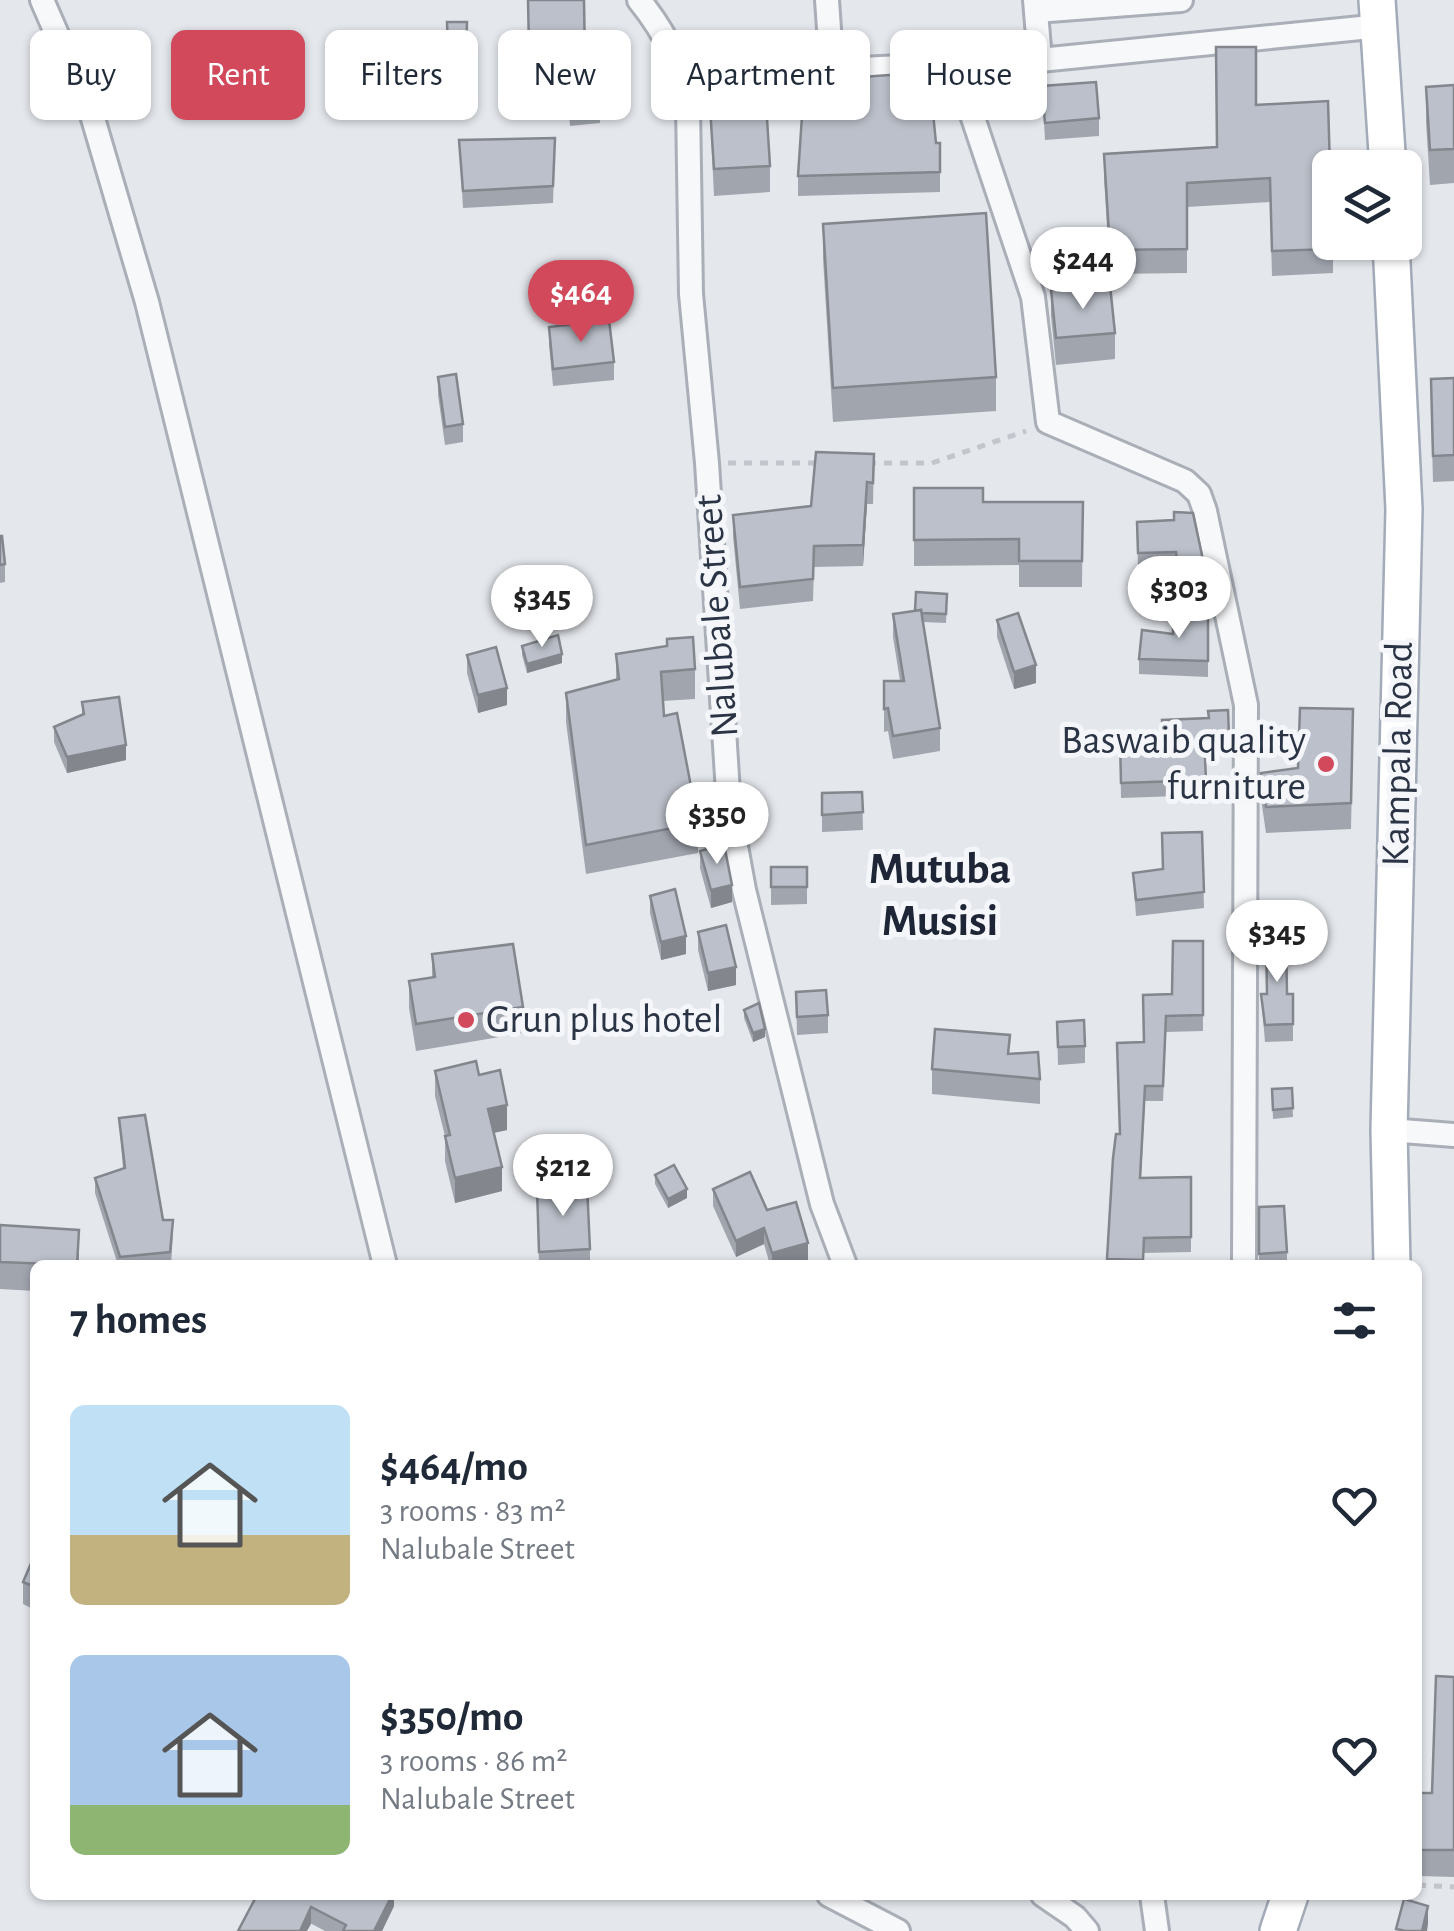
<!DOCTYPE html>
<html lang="en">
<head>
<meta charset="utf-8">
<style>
  :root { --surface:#fff; --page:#f6f6f7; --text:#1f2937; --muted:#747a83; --accent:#d1495b }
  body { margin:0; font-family:"Alegreya Sans",sans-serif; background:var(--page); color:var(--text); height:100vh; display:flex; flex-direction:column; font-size:38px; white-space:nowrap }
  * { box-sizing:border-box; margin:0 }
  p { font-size:32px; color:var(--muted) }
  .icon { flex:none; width:55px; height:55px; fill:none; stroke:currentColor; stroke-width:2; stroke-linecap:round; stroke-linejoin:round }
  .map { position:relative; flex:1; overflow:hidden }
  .side { position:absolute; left:30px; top:1260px; width:1392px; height:640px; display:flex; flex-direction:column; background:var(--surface); border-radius:15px; box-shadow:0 2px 8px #0004 }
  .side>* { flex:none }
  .hud { position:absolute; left:30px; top:30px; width:1395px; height:90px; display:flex; gap:20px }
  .controls { position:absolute; left:1312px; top:150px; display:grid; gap:20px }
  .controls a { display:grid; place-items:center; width:110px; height:110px; border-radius:15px; background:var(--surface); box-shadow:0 2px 8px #0004; font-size:50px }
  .price { position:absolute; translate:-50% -85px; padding:0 22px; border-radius:35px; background:#fff; color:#222; font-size:32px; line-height:65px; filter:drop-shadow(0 2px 5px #0008) }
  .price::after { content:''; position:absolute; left:50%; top:60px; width:30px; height:22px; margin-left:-15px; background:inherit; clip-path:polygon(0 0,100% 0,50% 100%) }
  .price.current { background:var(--accent); color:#fff }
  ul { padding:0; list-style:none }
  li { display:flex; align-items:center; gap:30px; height:250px; padding:0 40px }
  li span { display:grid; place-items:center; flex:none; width:280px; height:200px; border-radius:15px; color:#555 }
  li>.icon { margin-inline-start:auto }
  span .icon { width:120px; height:120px; fill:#fffc; stroke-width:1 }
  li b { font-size:42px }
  h2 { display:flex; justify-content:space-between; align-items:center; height:120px; padding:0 40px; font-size:42px }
  .pill { padding:0 35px; border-radius:15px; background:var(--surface); box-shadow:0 2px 8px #0004; font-size:35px; line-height:90px }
  .pill.current { background:var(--accent); color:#fff }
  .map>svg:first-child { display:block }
</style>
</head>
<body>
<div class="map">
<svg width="1454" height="1931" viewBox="0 0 1454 1931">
  <rect width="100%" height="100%" fill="#e4e7ec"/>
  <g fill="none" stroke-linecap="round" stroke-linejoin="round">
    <g stroke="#a9aeb7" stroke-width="28">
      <g id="street">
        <polyline points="42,0 92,115 147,302 385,1265"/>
        <path d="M639,0C664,31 683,66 688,105L691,294L707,463L729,808L744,890L822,1204L845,1265"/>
        <polyline points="827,0 832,72"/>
        <polyline points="1035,0 1040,60"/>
        <polyline points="1036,11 1181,0"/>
        <polyline points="955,64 1033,297 1048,422 1185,481 1199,494 1205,511 1246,705 1244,1265"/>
        <polyline points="684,78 1040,60 1381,26"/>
        <polyline points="1389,1130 1454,1135"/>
        <polyline points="829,1895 898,1931"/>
        <polyline points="1043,1895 1075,1917 1087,1931"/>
        <polyline points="1152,1895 1157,1931"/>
      </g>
    </g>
    <g stroke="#a3abb8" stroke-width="40">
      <g id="primary">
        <polyline points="1377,0 1388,168"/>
        <polyline points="1391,242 1404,509 1389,1130 1392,1265"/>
        <polyline points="1278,1931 1290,1895"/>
      </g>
    </g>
    <g stroke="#c2c5cb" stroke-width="5" stroke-dasharray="8 8" stroke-linecap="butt">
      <polyline points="728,463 822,463"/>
      <polyline points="868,463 932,463 1026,431"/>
      <polyline points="1418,1885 1454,1887"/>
    </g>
    <use href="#street" stroke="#f7f8fa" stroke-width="22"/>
    <use href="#primary" stroke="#fff" stroke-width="35"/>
  </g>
  <g fill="#a1a5ae">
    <polygon points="528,0 585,62 600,100 600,123 570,126 566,70 529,70"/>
    <polygon points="447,22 467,22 466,60 448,61"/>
    <polygon points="836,79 936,143 940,143 940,192 798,196 798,176 836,103"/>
    <polygon points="1454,85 1454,183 1430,185 1426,122 1426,87"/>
    <polygon points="1042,86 1099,118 1099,136 1045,140"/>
    <polygon points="709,91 770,166 770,192 714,196"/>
    <polygon points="1256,105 1333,242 1333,273 1272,276 1270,202 1187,207 1187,273 1110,274 1104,178 1104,154 1217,147"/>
    <polygon points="555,138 553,203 463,208 459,140"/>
    <polygon points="823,224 996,377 996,411 833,422 823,259"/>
    <polygon points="1051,290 1115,333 1115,359 1056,365 1051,316"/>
    <polygon points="549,327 614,362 614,380 553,386 549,345"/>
    <polygon points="438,377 463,424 463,442 445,445 438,395"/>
    <polygon points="1454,378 1454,481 1433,482 1431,405"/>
    <polygon points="874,454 873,504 867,504 863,566 814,567 813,601 740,609 733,536 733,515 811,506"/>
    <polygon points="914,488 983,502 1083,502 1082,587 1019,587 1019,565 914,566"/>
    <polygon points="1174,520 1203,560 1203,575 1177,577 1176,567 1138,568 1137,522"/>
    <polygon points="0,536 5,564 5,582 0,583"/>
    <polygon points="947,594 946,623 923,622 940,728 940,751 893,759 888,731 884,732 884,704 900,681 893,637 893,614 915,611"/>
    <polygon points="1208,611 1208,677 1139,674 1139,659 1185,624"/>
    <polygon points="997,620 1036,683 1014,689 997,637"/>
    <polygon points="522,646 562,663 527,673 522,655"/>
    <polygon points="616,654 695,669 695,699 663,701 664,716 698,823 698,853 586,874 566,722 566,693 616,680"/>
    <polygon points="467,655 507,705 478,713 467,673"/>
    <polygon points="82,702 126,760 67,773 54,742 54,727 82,715"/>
    <polygon points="1228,710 1229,751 1205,752 1206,795 1121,798 1120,739 1162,737"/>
    <polygon points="1353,735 1351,829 1266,833 1261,799 1261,773 1298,768"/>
    <polygon points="862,792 863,830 822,832 822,793"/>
    <polygon points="1202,832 1204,908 1136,916 1133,873 1162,869"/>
    <polygon points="700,851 732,902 711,908 700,868"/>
    <polygon points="771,867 807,867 807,904 771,905"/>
    <polygon points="650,896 686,954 661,960 650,913"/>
    <polygon points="698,932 736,985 708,991 698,950"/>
    <polygon points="1203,941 1203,1031 1166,1032 1163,1101 1145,1101 1141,1178 1191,1177 1191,1252 1144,1253 1143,1265 1107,1265 1113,1158 1144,1042"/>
    <polygon points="432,954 523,1007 523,1033 416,1051 409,1008 409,981 432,977"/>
    <polygon points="796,992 828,1015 828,1033 797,1035"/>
    <polygon points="1261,994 1293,994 1293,1041 1265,1042"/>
    <polygon points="744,1010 765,1037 753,1042 744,1018"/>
    <polygon points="1057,1022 1085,1046 1085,1063 1058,1065"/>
    <polygon points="1010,1054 1040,1079 1040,1104 932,1094 932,1069"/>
    <polygon points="435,1071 479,1075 507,1130 493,1133 502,1191 455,1203 445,1161 445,1136 435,1096"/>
    <polygon points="1292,1088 1293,1117 1273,1119 1272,1089"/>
    <polygon points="119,1118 163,1220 173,1235 171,1265 118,1265 95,1193 95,1178 123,1169"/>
    <polygon points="655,1175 687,1198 668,1208 655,1184"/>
    <polygon points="537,1188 590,1249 590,1265 539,1265"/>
    <polygon points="713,1189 767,1210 808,1260 789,1265 770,1265 764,1244 736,1257 713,1206"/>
    <polygon points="1259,1207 1287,1252 1287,1265 1259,1265"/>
    <polygon points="0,1225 79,1230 79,1265 35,1265 35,1291 0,1289"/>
    <polygon points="35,1554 35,1610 23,1604 23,1582"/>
    <polygon points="1454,1677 1454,1877 1419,1876 1420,1793 1432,1793"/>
    <polygon points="257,1895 394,1895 394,1906 382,1931 325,1931"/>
  </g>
  <g fill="#83868d">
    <polygon points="867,482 867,504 863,566 863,545"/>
    <polygon points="562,654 562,663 527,673 527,664"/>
    <polygon points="1036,665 1036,683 1014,689 1014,672"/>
    <polygon points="507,688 507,705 478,713 478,695"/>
    <polygon points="126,745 126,760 67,773 67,757"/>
    <polygon points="732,885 732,902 711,908 711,890"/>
    <polygon points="686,936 686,954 661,960 661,942"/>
    <polygon points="736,967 736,985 708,991 708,973"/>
    <polygon points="765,1029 765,1037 753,1042 753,1033"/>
    <polygon points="507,1105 507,1130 488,1134 488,1109"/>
    <polygon points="502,1167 502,1191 455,1203 455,1178"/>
    <polygon points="687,1189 687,1198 668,1208 668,1199"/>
    <polygon points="764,1228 764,1244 736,1257 736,1241"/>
    <polygon points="808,1243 808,1260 789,1265 772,1265 772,1253"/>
    <polygon points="392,1895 394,1895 394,1906 382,1931 374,1931"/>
    <polygon points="1428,1906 1428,1924 1427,1931 1422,1931"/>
    <polygon points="311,1907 311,1924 307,1931 300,1931"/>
  </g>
  <g fill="#bbc0ca" stroke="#83868d" stroke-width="2.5">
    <polygon points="528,0 584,0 585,62 597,61 600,100 570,103 566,47 529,48"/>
    <polygon points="447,22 467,22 466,51 448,52"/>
    <polygon points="1216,47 1256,47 1256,105 1328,101 1330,168 1330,242 1333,242 1333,249 1272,251 1270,178 1187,183 1187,249 1110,250 1104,154 1217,147"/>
    <polygon points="929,72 936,143 940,143 940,172 798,176 803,101 837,103 836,79"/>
    <polygon points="1096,82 1099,118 1045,123 1042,86"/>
    <polygon points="1454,85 1454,149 1430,150 1426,87"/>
    <polygon points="765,87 770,166 714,169 709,91"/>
    <polygon points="555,138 553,186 463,191 459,140"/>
    <polygon points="986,213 996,377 833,388 823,224"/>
    <polygon points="1110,285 1115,333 1056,338 1051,290"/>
    <polygon points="609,320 614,362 553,369 549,327"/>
    <polygon points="456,374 463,424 445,427 438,377"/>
    <polygon points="1454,378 1454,455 1433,456 1431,379"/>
    <polygon points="816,452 874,454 873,483 867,482 863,545 814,546 813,579 740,587 733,515 811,506"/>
    <polygon points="914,488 983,488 983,502 1083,502 1082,561 1019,561 1019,539 914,540"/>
    <polygon points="1174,512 1193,513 1203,560 1177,561 1176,552 1138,553 1137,522 1174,520"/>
    <polygon points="0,536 2,536 5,564 0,565"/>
    <polygon points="916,592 947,594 946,614 921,613 921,610 915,611"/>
    <polygon points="921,610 940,728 893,736 888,708 884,709 884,681 904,681 893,614"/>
    <polygon points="1208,611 1208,661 1139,659 1142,630 1173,634 1173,624 1185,624 1185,612"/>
    <polygon points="1018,613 1036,665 1014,672 997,620"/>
    <polygon points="558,635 562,654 527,664 522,646"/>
    <polygon points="693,637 695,669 661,672 664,716 677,713 698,823 586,845 566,693 619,679 616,654 667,646 667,639"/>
    <polygon points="496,647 507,688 478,695 467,655"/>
    <polygon points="119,697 126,745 67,757 54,727 84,714 82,702"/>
    <polygon points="1300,708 1353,709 1351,803 1266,807 1261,773 1298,768"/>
    <polygon points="1228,710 1229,736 1204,737 1206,780 1121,783 1120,739 1163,737 1162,720 1209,718 1208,711"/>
    <polygon points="862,792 863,812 822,815 822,793"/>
    <polygon points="1202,832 1204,892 1136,900 1133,873 1163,869 1162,833"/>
    <polygon points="724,844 732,885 711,890 700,851"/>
    <rect x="771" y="867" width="36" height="20"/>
    <polygon points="675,889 686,936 661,942 650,896"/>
    <polygon points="726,925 736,967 708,973 698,932"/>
    <polygon points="1266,938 1286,938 1287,994 1293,994 1293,1024 1265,1025 1261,994 1267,994"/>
    <polygon points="1173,941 1203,941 1203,1015 1166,1016 1163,1086 1145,1086 1140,1178 1191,1177 1191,1237 1144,1238 1143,1260 1107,1259 1113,1158 1116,1134 1120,1134 1117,1043 1144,1042 1143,995 1172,994"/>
    <polygon points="513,944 523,1007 416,1024 409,981 435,977 432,954"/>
    <polygon points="826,990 828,1015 797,1017 796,992"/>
    <polygon points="759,1003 765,1029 753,1033 744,1010"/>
    <polygon points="1084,1020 1085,1046 1058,1047 1057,1022"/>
    <polygon points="935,1029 1010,1035 1008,1054 1038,1052 1040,1079 932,1069"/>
    <polygon points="476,1061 479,1075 500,1070 507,1105 488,1109 502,1167 455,1178 445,1136 450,1135 435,1071"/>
    <polygon points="1292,1088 1293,1108 1273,1110 1272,1089"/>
    <polygon points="145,1115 163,1220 173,1220 170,1252 120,1257 95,1178 125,1168 119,1118"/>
    <polygon points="674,1165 687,1189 668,1199 655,1175"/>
    <polygon points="750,1172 767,1210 796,1202 808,1243 772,1253 764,1228 736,1241 713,1189"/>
    <polygon points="587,1185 590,1249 539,1252 537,1188"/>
    <polygon points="1284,1206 1287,1252 1259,1254 1259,1207"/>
    <polygon points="0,1225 79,1230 77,1265 0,1262"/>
    <polygon points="35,1554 35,1587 23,1582"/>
    <polygon points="1436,1676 1454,1677 1454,1850 1419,1850 1420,1793 1432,1793"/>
    <polygon points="257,1895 392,1895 374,1931 343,1931 346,1925 311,1907 300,1931 238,1931"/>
    <polygon points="1404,1899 1428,1906 1422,1931 1406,1931 1396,1929"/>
  </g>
  <g fill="#d1495b" stroke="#f4f6f9" stroke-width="4">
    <circle cx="1326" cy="764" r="10"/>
    <circle cx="466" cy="1020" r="10"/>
  </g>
  <g text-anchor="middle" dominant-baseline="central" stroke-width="10" stroke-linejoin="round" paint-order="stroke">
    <g font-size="40" fill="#2b3445" stroke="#f4f6f9">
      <text transform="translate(717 616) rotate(-94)">Nalubale Street</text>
      <text transform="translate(1398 754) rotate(-89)">Kampala Road</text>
    </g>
    <g font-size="40" fill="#2b3445" stroke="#f4f6f9" text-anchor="end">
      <text x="1306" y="741">Baswaib quality<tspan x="1306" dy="46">furniture</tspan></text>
      <text x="486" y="1020" text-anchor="start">Grun plus hotel</text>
    </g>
    <g font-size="45" font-weight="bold" fill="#1d2536" stroke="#f4f6f9">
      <text x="940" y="869">Mutuba<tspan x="940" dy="52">Musisi</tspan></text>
    </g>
  </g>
</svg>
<div class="controls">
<a><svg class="icon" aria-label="layers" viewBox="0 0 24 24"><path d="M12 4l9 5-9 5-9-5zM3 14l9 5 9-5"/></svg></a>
</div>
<b class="price" style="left:1083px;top:312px">$244</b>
<b class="price current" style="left:581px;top:345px">$464</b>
<b class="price" style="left:1179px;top:641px">$303</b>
<b class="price" style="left:542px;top:650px">$345</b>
<b class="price" style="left:717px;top:867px">$350</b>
<b class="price" style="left:1277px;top:985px">$345</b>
<b class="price" style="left:563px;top:1219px">$212</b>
<div class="hud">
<a class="pill">Buy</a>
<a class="pill current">Rent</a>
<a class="pill">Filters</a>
<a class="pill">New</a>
<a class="pill">Apartment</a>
<a class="pill">House</a>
</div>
<section class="side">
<h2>7 homes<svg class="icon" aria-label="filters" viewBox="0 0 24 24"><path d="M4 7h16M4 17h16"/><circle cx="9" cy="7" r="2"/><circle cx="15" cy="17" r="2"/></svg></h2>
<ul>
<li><span style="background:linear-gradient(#bfe0f5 65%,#c2b280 0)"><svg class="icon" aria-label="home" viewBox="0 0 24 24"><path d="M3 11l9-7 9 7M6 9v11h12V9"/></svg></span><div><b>$464/mo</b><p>3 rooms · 83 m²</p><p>Nalubale Street</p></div><svg class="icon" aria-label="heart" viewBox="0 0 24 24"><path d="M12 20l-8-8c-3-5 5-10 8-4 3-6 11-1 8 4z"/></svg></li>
<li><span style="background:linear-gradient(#a9c7e8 75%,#8fb573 0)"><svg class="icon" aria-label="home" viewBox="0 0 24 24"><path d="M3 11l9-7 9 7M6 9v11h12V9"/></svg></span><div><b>$350/mo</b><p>3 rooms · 86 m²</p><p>Nalubale Street</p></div><svg class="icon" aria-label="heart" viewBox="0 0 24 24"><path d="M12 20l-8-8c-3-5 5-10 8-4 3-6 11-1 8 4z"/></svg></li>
</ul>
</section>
</div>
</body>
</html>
